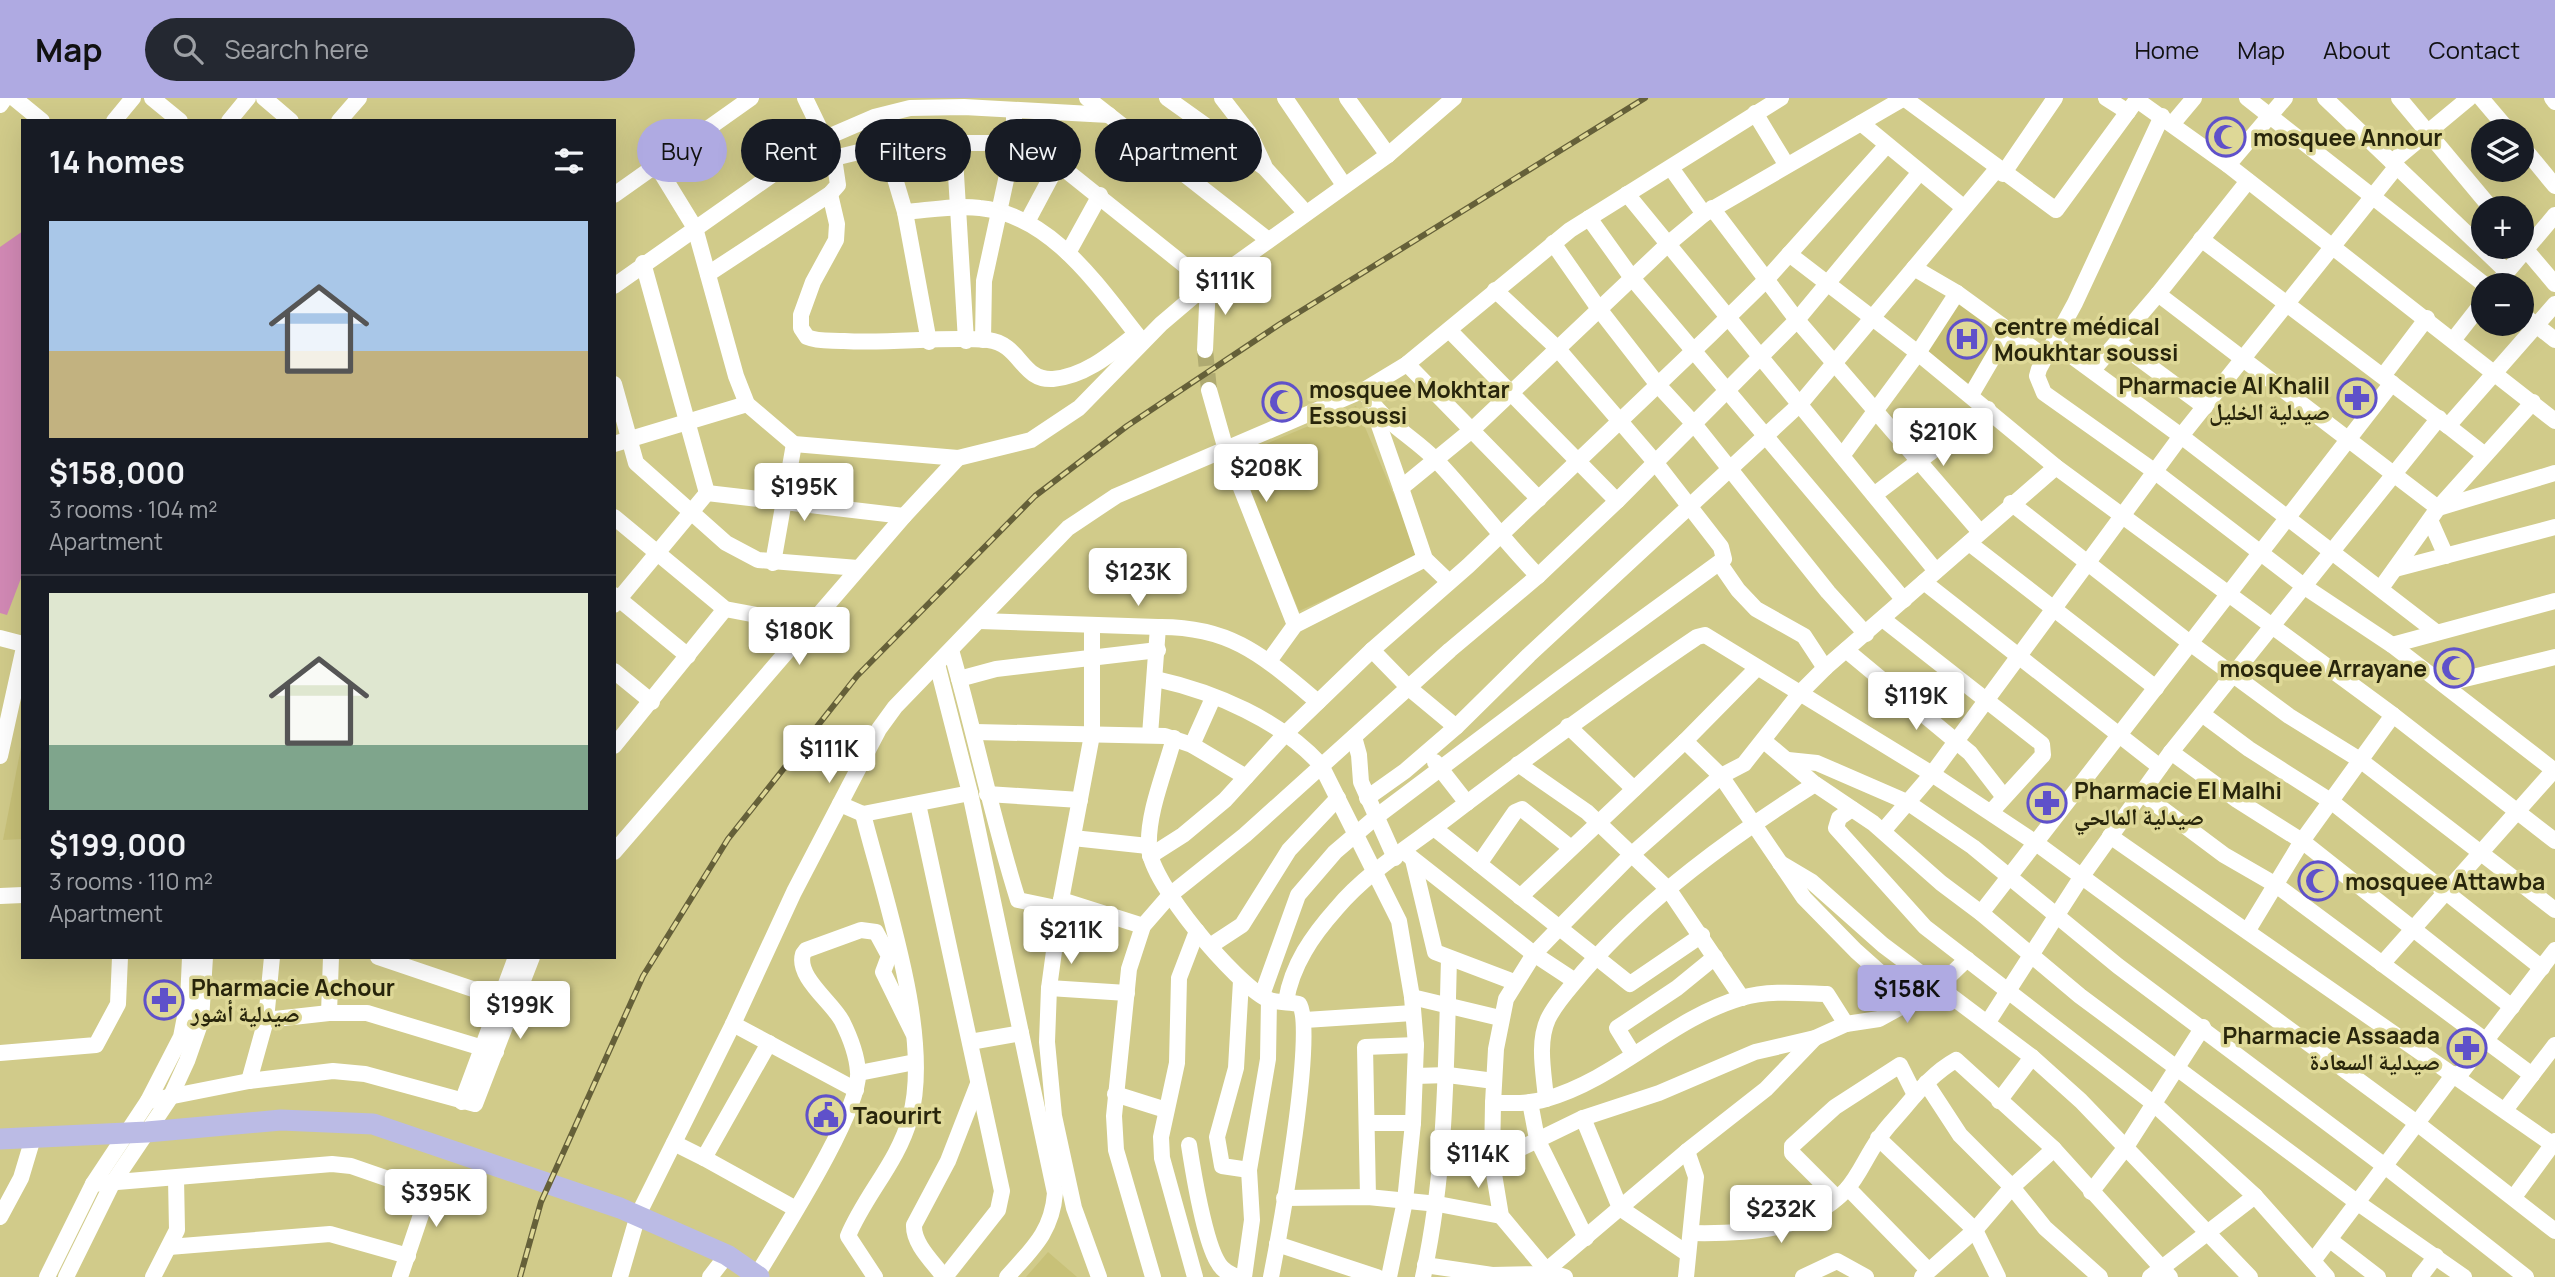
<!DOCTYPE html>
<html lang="en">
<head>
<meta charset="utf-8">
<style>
  :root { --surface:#171b24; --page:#242831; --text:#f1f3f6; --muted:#9ea1a6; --line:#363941; --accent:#afaae2 }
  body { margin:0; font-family:Manrope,"Noto Naskh Arabic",sans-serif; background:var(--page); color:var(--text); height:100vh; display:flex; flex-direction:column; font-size:26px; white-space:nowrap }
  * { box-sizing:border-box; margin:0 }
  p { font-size:23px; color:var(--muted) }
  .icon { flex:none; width:38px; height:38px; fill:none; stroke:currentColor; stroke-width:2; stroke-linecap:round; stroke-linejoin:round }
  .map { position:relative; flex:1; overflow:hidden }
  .side { position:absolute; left:21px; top:21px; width:595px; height:840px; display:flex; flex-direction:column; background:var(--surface); border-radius:0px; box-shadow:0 7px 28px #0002 }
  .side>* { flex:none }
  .banner { position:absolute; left:637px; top:21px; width:665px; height:63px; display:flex; gap:14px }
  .fabs { position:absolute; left:2471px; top:21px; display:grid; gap:14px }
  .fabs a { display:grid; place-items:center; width:63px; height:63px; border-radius:50%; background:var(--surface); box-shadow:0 7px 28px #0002; font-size:35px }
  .price { position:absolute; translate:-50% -60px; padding:0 16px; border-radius:7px; background:#fff; color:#222; font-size:23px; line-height:46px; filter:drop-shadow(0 2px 4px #0008) }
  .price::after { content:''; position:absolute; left:50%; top:42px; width:21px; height:16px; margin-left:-10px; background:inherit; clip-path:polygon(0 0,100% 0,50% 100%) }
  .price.on { background:var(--accent); color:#111 }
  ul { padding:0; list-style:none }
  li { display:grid; align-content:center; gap:14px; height:371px; padding:0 28px }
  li+li { border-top:2px solid var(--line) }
  li span { display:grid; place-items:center; height:217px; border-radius:0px; color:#555 }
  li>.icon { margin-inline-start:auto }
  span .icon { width:126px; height:126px; fill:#fffc; stroke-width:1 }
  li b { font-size:30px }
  h2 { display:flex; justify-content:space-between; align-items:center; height:84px; padding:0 28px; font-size:30px }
  .tag { padding:0 24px; border-radius:32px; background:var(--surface); box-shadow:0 7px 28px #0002; font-size:24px; line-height:63px }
  .tag.on { background:var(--accent); color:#111 }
  header { display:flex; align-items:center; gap:42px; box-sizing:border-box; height:98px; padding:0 35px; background:var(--accent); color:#111 }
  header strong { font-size:33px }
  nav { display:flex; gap:38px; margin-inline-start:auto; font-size:24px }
  .search { width:490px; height:63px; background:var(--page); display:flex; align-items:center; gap:18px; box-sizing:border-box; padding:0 24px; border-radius:38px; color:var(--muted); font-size:26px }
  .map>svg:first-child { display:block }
</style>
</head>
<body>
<header>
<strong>Map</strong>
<div class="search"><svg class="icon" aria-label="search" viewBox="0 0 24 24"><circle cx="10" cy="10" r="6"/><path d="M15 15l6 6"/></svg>Search here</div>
<nav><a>Home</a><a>Map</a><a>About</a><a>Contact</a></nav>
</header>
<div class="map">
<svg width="2555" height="1179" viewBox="0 0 2555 1179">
  <rect width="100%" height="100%" fill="#d1cb8a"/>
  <g fill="#c8c178">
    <polygon points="1965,197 2008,227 1977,291 1924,255"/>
    <polygon points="1356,308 1420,459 1299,513 1235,359"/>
    <polygon points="23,639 23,741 3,742"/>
    <polygon points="1048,1154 1077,1179 1026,1179"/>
  </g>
  <polygon fill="#d289b5" points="23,133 23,475 7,517 0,515 0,149"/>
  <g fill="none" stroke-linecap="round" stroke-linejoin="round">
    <polyline stroke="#afaa71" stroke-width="16" stroke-dasharray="16 8" stroke-linecap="butt" points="1205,252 1209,292"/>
    <g stroke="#fff" stroke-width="16">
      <polyline points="14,0 42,23"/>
      <polyline points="152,0 180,23"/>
      <polyline points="264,0 291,23"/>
      <polyline points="1087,0 1267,141"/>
      <polyline points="1167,0 1265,70 1305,114"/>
      <polyline points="1222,0 1249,35 1264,67"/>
      <polyline points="1285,0 1344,87"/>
      <polyline points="1347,0 1388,57"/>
      <polyline points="1904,0 2056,112 2138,0"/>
      <polyline points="2106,0 2128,14"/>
      <polyline points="2247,0 2485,187"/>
      <polyline points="2325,0 2506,173"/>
      <polyline points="2399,0 2491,110"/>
      <polyline points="2481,0 2509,33"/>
      <polyline points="2552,0 2555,4"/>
      <polyline points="2137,2 2228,67 2555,323"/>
      <polyline points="0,7 5,0"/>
      <polyline points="1755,15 1786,66"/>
      <polyline points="2162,18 2075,205 2039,271 2037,278 2044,295 2154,373 2305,489 2392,547 2555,673"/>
      <polyline points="114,23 133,0"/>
      <polyline points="229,23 248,0"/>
      <polyline points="339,23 359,0"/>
      <polyline points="1861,25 1963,109"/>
      <polyline points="2173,25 2194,0"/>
      <polyline points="954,43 966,243"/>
      <polyline points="885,47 905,114 929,244"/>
      <polyline points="2522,48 2555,88"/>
      <polyline points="834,60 896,45 1014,45 1058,66 1208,186 1205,252"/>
      <polyline points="2392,64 2469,0"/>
      <polyline points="2228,67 2285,0"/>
      <polyline points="657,68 695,130 736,278 747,306 794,346 958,360 1031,342 1079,310 1161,226 1208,186 1388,57 1454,0"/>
      <polyline points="1671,70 1704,116"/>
      <polyline points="2003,76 2055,0"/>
      <path d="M830,96L837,126L836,142L813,184L801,217V230L807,239C818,244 832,242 844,243C891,246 942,238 988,242C1021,246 1021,283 1053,281C1086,278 1112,255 1136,236"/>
      <polyline points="1627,96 1936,473"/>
      <polyline points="614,97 751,0"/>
      <polyline points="1712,110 1797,222 1980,434"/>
      <path d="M905,114C930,112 955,107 980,110C1053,117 1100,191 1142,243"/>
      <polyline points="1589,120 1632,180 1904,502"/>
      <polyline points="1027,124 1058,66"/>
      <polyline points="2201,141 2448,328 2555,206"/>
      <polyline points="1553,145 1599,211 1658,287 1694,326 1828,494 1866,536"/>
      <polyline points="2522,147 2555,186"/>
      <polyline points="1068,155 1100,97"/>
      <polyline points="1789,156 1918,255 2056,369 2393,617 2555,743"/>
      <polyline points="643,165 707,395"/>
      <polyline points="1914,170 1957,195 2045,259"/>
      <polyline points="708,176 830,96 838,87 834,60 805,0"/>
      <polyline points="2496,187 2555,117"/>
      <polyline points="614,188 823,41 874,19 910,10 964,9 1109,17"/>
      <polyline points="2158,196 2438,410 2555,375"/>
      <polyline points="2522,216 2555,242"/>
      <polyline points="1449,232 1617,403"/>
      <polyline points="2454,241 2483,204"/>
      <polyline points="983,242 984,183 1014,45 1014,14"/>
      <polyline points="2117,244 2205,309"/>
      <polyline points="2054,245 2181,338 2436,534"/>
      <polyline points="1407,266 1539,401"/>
      <polyline points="2093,272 2158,196 2248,83"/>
      <polyline points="2383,278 2427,220"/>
      <polyline points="614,286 636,365 726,445 758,462 858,470"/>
      <polyline points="1209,292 1226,352 1295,527"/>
      <path d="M1364,292C1380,323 1413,338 1437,363C1472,400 1502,441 1538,478"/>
      <polyline points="1971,297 2009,232"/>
      <polyline points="1373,310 1401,390"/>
      <polyline points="2448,328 2485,357"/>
      <polyline points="614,346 747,306"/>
      <polyline points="1842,358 1918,255 1957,195"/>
      <polyline points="707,395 904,418"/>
      <polyline points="1874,397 1988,311"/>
      <polyline points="2011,405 2190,545 2289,618 2360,662 2555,812"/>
      <polyline points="614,419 725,511 810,527"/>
      <polyline points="2430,422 2446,458"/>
      <polyline points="1969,445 2156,590"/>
      <polyline points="773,465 794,346"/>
      <polyline points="1720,466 1738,492 1756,511 1804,538 1825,570"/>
      <polyline points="2395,471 2555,429"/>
      <polyline points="1449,484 1425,461 1401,390 1473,331 1668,146 1704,116 1904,0"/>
      <polyline points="1924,484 2160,669"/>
      <polyline points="2381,490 2438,410 2533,304"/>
      <polyline points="614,497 688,558"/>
      <polyline points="614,507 707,395"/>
      <polyline points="1884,522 2042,646 2043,657 1991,714"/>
      <polyline points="979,523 1158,529 1150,637"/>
      <polyline points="1092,527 1092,637 1061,802 1049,890 1047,944 1054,1018 1074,1110 1099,1179"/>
      <path d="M1158,529C1232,528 1264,559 1318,604"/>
      <polyline points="0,540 23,546"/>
      <polyline points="2392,547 2555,503"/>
      <path d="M951,552C975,635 992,720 1018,802L1061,811"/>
      <polyline points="1372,552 1409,590 1456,629"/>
      <polyline points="1846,552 1970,655 2004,699"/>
      <polyline points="1269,563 1295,527 1425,461"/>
      <path d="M937,566L970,695L1055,1095C1052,1134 1032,1151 1007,1179"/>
      <polyline points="614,573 652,604"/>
      <polyline points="959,581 996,571 1158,552"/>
      <path d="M1156,581C1215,594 1280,622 1321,667L1399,823L1412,899L1416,947L1413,1025L1405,1103L1389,1179"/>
      <polyline points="2444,586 2555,559"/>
      <polyline points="2202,616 2249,651 2332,704 2542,870"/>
      <polyline points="1568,628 1634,691"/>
      <polyline points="975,634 1165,638 1192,647 1246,679"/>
      <polyline points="1354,639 1359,657 1361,684 1395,760"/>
      <path d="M1174,640C1165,674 1147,715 1149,750C1151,786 1235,885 1267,901C1276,905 1289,904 1299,906C1317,929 1279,1139 1271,1179"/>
      <polyline points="1685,643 1721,678 1804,800 1856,853 1912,903"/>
      <polyline points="1764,643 1815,686 1873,725 1941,785 1981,815 2080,898 2358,1105 2464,1179"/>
      <polyline points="1192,647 1213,600"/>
      <polyline points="614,648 725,511"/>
      <polyline points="2171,654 2237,702 2302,743 2512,909"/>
      <polyline points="0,658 23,554"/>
      <polyline points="1788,662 1817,665 1907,704 1973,749 2118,868 2386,1069 2526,1179"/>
      <polyline points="1435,664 1467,705"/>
      <polyline points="1518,666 1587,714 1669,792 1742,900"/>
      <polyline points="2141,695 2224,757 2276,787 2532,977"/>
      <polyline points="987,696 1080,702"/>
      <polyline points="1367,700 1405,673 1456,629 1529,557 1800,306 1997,71"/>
      <polyline points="840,706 863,716 970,695"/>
      <polyline points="918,706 1002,1093 998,1112 945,1179"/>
      <polyline points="1852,711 1839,720 1836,730 1925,829 2153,1005 2255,1098 2327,1179"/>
      <path d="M863,716C884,799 933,938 910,1020C898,1064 865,1097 848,1138L875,1179"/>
      <polyline points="1434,730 1630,886 1702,837"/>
      <polyline points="1883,733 1932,676 2181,338 2397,68"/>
      <polyline points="2110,738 2552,1046"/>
      <polyline points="1073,740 1148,748"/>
      <polyline points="1403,753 1534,856 1575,883"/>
      <polyline points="614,754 904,418 958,360"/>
      <polyline points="1150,758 1183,737 1225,702 1287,634 1372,552 1468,468 1710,237 1765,183 1887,47"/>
      <polyline points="1413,762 1435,854 1514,884"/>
      <polyline points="1780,765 1812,784 1883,847 2032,959 2081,1003 2250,1179"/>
      <polyline points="1479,766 1515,714 1522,711 1571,750"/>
      <polyline points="0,798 23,797"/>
      <polyline points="1520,799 1685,643 1756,571"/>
      <polyline points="1061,802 1143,828"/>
      <polyline points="1981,815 2392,285"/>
      <polyline points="2248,832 2302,743 2393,617"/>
      <polyline points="1210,848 1242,827 1289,752 1338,700"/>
      <polyline points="378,859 508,903"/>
      <polyline points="2382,866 2554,672"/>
      <polyline points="1241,883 1236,970 1217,1039 1222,1068 1249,1072"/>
      <polyline points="1049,890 1127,895"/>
      <polyline points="1262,897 1298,797 1335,754 1376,719 1558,582 1724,461 1721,449 1655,364 1557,250 1495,192"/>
      <polyline points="1412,899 1500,920"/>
      <path d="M1286,903C1292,867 1312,838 1336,811C1366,775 1410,748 1447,720C1529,658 1611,597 1697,539L1705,537L1932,676L2036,745L2418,1026L2555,1133"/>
      <polyline points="329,915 331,859"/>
      <polyline points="266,922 329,915 367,915 496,954"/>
      <polyline points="1305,922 1413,915"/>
      <polyline points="1988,924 2082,778 2171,654 2439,320"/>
      <polyline points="733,926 856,992"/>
      <polyline points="970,944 1021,935"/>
      <polyline points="769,945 704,1060 796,1111"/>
      <polyline points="0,955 96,947 118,906 120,859"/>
      <polyline points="1633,956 1617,930 1677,890 1715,859"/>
      <polyline points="859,975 915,964"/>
      <polyline points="1415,978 1448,977 1494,983"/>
      <polyline points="2458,979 2555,852"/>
      <polyline points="249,983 266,922 272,859"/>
      <polyline points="1926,985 1960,1037 2012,1089 2045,1130 2100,1179"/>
      <polyline points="1115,996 1166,1012"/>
      <path d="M1546,1001C1544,976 1537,945 1548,921C1556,904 1571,889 1583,874C1648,799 1731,739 1815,686"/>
      <polyline points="148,1003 249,983 333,973 365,976 475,1006 532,859"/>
      <polyline points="1999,1003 2032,959"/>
      <polyline points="462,1004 516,859"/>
      <polyline points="1530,1004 1537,1041 1586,1140"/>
      <path d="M1493,1005C1511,1005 1529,1006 1546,1001C1617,981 1670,921 1741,900C1769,892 1799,895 1827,896L1846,926"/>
      <polyline points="2505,1012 2555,947"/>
      <polyline points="1583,1020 1620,1110 1688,1156"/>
      <polyline points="1368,1025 1413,1025"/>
      <polyline points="1878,1040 1975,1132 1998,1179"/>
      <polyline points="674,1045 704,1060"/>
      <path d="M1189,1047C1193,1073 1205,1146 1219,1166C1223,1173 1230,1176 1237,1179"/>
      <polyline points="1492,1064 1583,1020 1659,995 1755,954 1815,940 1846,926 1879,921 1939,888 1967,861"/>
      <polyline points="93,1086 332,1066 351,1068 426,1094 427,1099 400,1179"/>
      <polyline points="1848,1090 1928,1172"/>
      <polyline points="2091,1094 2126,1049 2203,929"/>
      <polyline points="1368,1099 1365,949 1416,947"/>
      <polyline points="2514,1099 2555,1043"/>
      <polyline points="1284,1100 1368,1099 1438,1106 1501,1118"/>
      <polyline points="1837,1100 1792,1055 1792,1048 1835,1009 1900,967 1915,997"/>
      <polyline points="0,1119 21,1080 33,1040"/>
      <path d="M1691,1135C1745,1136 1806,1134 1846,1092C1859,1078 1867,1057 1878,1042C1885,1030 1896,1020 1905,1009C1920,991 1936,973 1956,962L2054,1051L2170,1179"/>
      <polyline points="2330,1142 2378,1179"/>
      <polyline points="1277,1146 1377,1179"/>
      <polyline points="169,1149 330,1136 408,1158"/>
      <polyline points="2313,1163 2454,976"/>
      <polyline points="1425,1167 1492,1177 1542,1176 1687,1053 1766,991 1815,940"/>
      <path d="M757,1177C780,1138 861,1013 858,974C857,958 849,937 842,923C832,904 796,879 803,856L806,852L861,832L876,834L889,858L883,874L913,935"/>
      <polyline points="47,1179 93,1086 148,1003 181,939 188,903 190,859"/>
      <polyline points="66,1179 112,1086 170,1000 187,963 201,923 205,859"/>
      <polyline points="153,1179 177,1132 176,1080"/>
      <polyline points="620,1179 638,1117 733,926 794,794 879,631 895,609 1068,430 1116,398 1364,292 1407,266 1570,132 1781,0"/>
      <polyline points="710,1179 727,1157"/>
      <path d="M944,1179C933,1164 913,1146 914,1127L948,1063L978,986"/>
      <polyline points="1153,1179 1116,1052 1114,1018 1129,871 1143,828 1170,797 1245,737 1450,552 1538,478 1617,403 1797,222 1920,74"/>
      <polyline points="1195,1179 1162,1060 1161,1039 1177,965 1179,880 1197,833"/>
      <polyline points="1244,1179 1252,1122 1249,1072 1268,961 1269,902"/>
      <path d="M1423,1179C1446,1074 1446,969 1449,861"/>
      <polyline points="1565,1179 1547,1173 1501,1118 1492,1064 1493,1005 1496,951 1506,901 1534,856 1559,830 1630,758 1721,678 1744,666 1800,595 1825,570 2056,369"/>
      <polyline points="1686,1179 1696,1079 1687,1053"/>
      <polyline points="1803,1179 1837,1163 1866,1179"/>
      <polyline points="1922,1179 1975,1132 2012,1089 2054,1051"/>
      <polyline points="2150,1179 2255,1098"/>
      <polyline points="2420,1179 2436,1158"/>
    </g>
    <polyline stroke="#bbbbe5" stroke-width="21" points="0,1041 147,1034 281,1022 373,1026 620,1110 727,1157 759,1179"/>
    <g stroke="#656039" stroke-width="6">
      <polyline id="rail" points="520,1179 541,1104 643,878 728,741 857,578 1035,398 1127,328 1280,226 1645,0"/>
    </g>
    <use href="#rail" stroke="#ded897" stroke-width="3.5" stroke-dasharray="10" stroke-linecap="butt"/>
  </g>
  <defs>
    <g id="mosque-ring" transform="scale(2.0125)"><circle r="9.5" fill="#ded897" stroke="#5f51ca" stroke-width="1.5"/><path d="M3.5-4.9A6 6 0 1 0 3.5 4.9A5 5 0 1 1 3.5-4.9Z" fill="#5f51ca"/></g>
    <g id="hospital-ring" transform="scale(2.0125)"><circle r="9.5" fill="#ded897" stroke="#5f51ca" stroke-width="1.5"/><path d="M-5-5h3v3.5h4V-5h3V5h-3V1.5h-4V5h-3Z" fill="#5f51ca"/></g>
    <g id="pharmacy-ring" transform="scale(2.0125)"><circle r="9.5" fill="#ded897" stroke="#5f51ca" stroke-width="1.5"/><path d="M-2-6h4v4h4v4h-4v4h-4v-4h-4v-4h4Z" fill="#5f51ca"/></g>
    <g id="civic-ring" transform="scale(2.0125)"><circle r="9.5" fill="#ded897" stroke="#5f51ca" stroke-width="1.5"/><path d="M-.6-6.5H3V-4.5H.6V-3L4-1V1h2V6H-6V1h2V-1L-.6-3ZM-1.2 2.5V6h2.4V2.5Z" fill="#5f51ca"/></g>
  </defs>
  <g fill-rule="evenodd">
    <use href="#mosque-ring" x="2226" y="39"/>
    <use href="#hospital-ring" x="1967" y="241"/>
    <use href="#pharmacy-ring" x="2357" y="300"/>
    <use href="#mosque-ring" x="1282" y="304"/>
    <use href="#mosque-ring" x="2454" y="570"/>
    <use href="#pharmacy-ring" x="2047" y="705"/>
    <use href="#mosque-ring" x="2318" y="783"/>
    <use href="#pharmacy-ring" x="164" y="902"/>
    <use href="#pharmacy-ring" x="2467" y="950"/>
    <use href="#civic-ring" x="826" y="1017"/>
  </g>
  <g text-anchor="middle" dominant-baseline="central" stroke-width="7" stroke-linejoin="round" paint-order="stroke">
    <g font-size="23" font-weight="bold" fill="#28250b" stroke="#ded897" text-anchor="start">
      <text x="2253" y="39">mosquee Annour</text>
      <text x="1994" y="228">centre médical<tspan x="1994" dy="26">Moukhtar soussi</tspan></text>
      <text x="2330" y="287" text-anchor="end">Pharmacie Al Khalil<tspan x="2330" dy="26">صيدلية الخليل</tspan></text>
      <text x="1309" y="291">mosquee Mokhtar<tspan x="1309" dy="26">Essoussi</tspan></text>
      <text x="2427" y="570" text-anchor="end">mosquee Arrayane</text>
      <text x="2074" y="692">Pharmacie El Malhi<tspan x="2074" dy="26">صيدلية المالحي</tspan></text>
      <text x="2345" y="783">mosquee Attawba</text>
      <text x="191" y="889">Pharmacie Achour<tspan x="191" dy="26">صيدلية أشور</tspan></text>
      <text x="2440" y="937" text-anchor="end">Pharmacie Assaada<tspan x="2440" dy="26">صيدلية السعادة</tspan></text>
      <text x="853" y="1017">Taourirt</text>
    </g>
  </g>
</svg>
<div class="fabs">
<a><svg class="icon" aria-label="layers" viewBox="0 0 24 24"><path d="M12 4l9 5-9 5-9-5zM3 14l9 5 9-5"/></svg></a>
<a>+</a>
<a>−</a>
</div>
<b class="price" style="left:1225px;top:219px">$111K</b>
<b class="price" style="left:1943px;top:370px">$210K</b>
<b class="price" style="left:1266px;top:406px">$208K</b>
<b class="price" style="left:804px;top:425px">$195K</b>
<b class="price" style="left:1138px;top:510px">$123K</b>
<b class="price" style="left:799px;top:569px">$180K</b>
<b class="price" style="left:1916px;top:634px">$119K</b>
<b class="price" style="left:829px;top:687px">$111K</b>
<b class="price" style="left:1071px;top:868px">$211K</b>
<b class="price on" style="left:1907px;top:927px">$158K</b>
<b class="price" style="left:520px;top:943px">$199K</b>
<b class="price" style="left:1478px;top:1092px">$114K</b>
<b class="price" style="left:436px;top:1131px">$395K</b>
<b class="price" style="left:1781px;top:1147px">$232K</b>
<div class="banner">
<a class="tag on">Buy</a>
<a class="tag">Rent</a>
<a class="tag">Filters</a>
<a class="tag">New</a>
<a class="tag">Apartment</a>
</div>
<section class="side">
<h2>14 homes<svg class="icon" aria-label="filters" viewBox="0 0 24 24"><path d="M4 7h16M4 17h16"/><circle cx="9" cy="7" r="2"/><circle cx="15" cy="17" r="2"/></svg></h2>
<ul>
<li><span style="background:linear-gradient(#a9c7e8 60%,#c2b280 0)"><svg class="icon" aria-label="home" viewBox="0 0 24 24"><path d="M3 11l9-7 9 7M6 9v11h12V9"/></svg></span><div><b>$158,000</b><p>3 rooms · 104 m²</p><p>Apartment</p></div></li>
<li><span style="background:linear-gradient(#dfe7d0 70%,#7fa58c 0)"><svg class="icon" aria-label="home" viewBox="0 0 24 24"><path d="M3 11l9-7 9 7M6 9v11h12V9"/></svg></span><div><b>$199,000</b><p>3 rooms · 110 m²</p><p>Apartment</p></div></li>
</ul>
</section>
</div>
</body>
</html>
